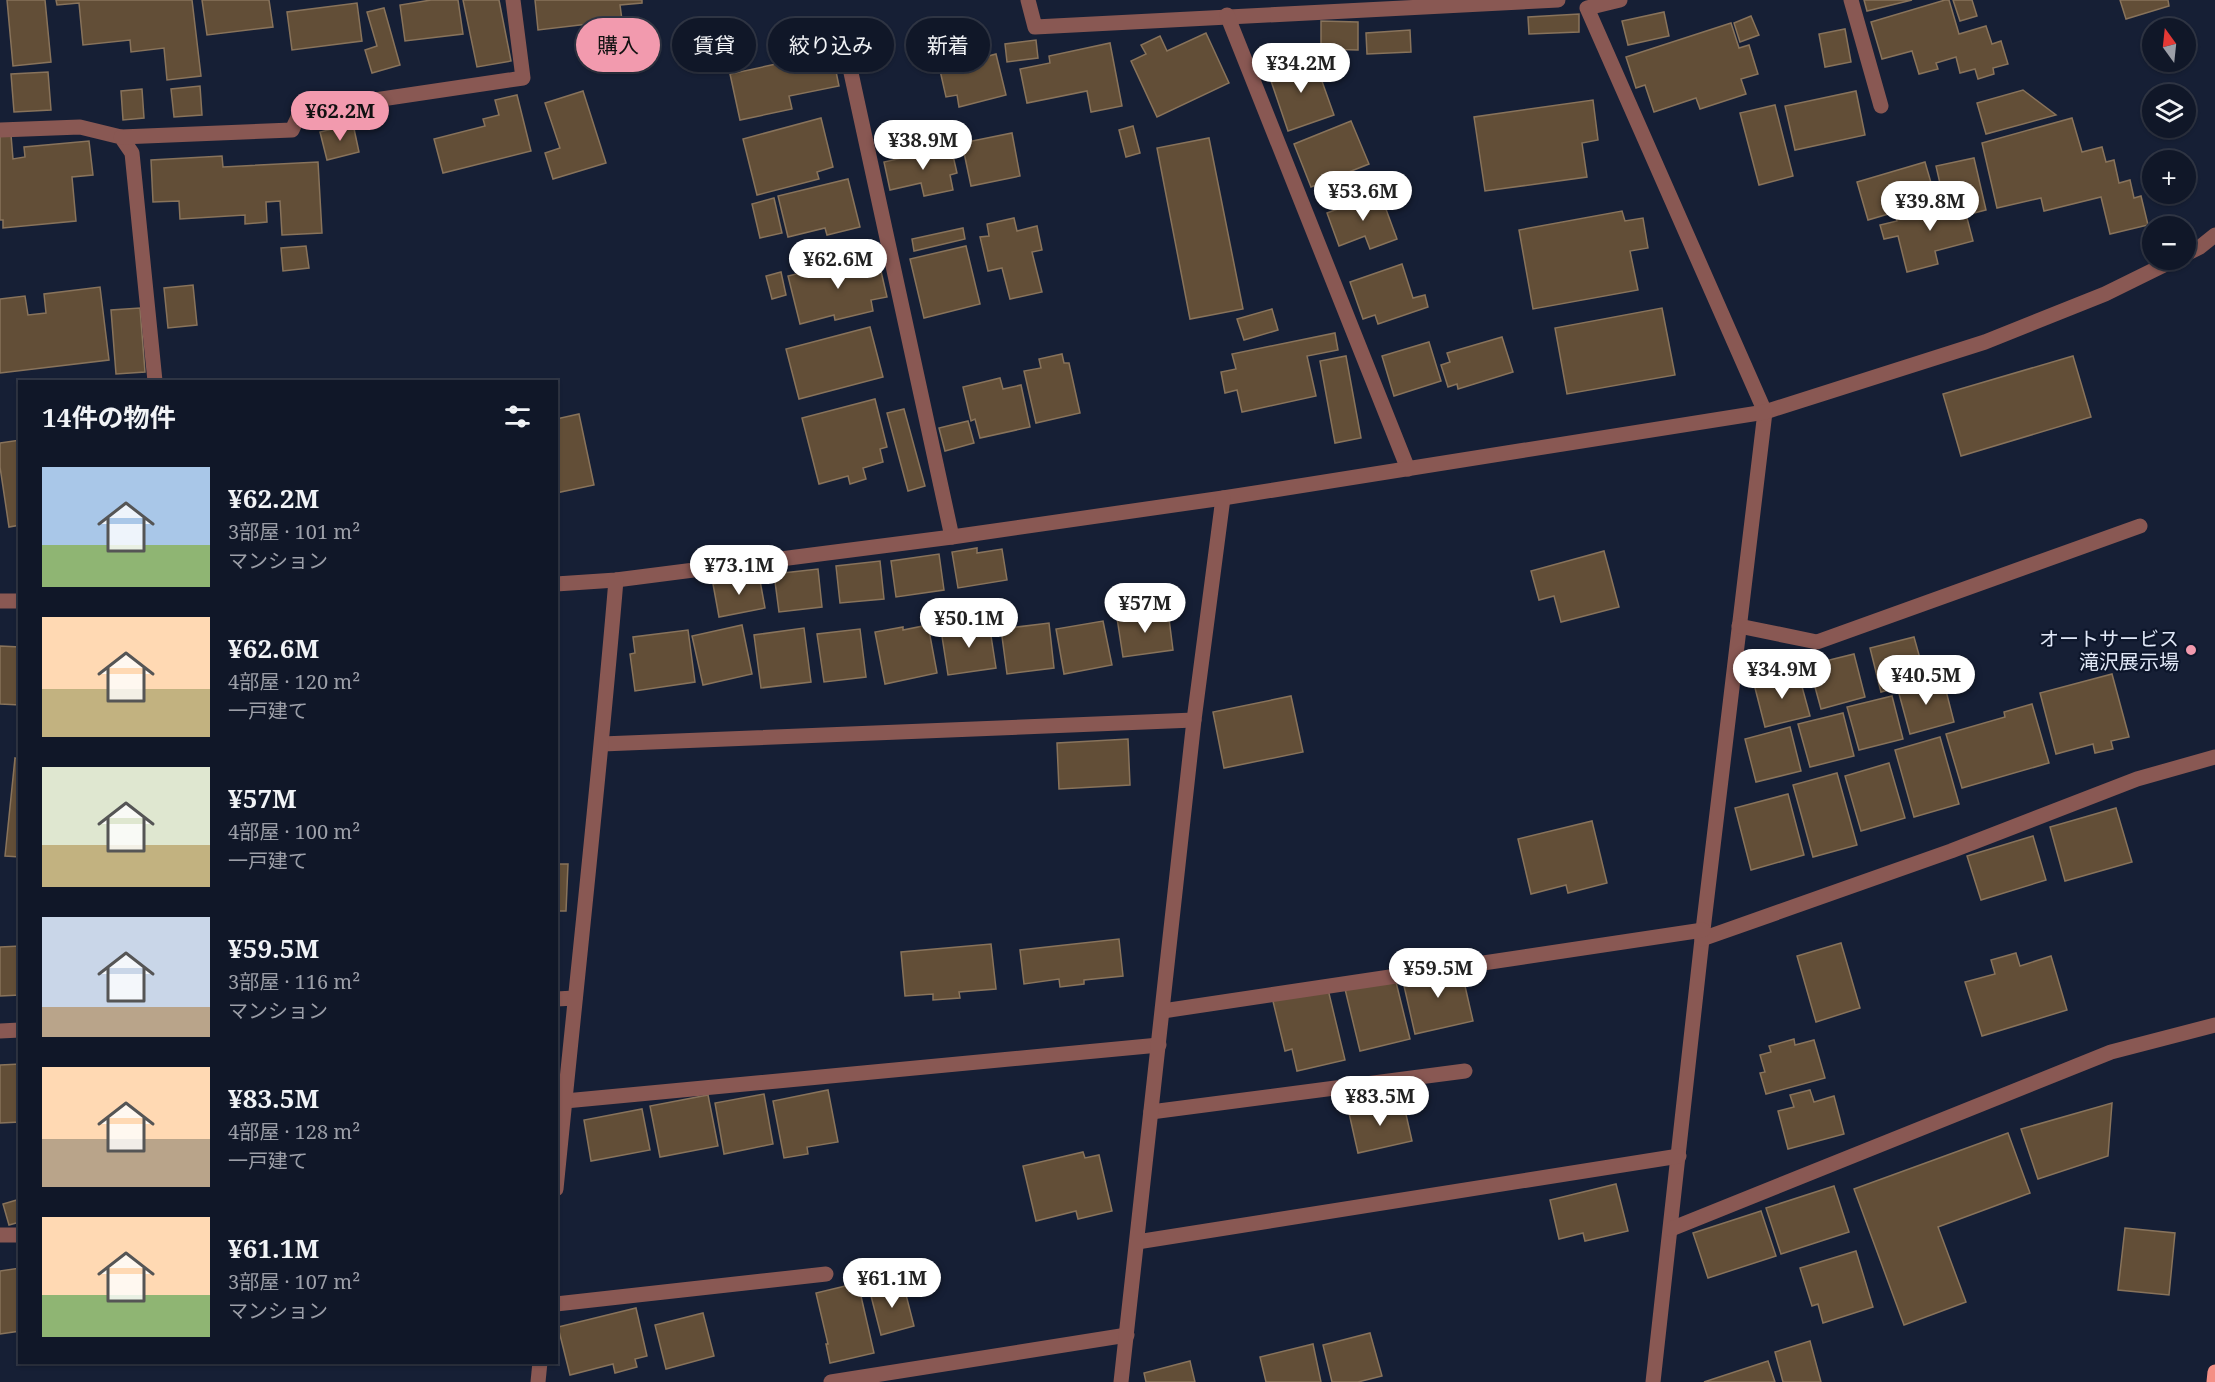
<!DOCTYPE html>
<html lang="ja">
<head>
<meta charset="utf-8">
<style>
  :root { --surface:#101728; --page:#192030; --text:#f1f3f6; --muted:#9c9fa8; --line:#303645; --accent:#f29aae }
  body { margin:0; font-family:"Noto Serif","Noto Sans JP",serif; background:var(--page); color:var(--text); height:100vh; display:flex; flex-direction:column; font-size:22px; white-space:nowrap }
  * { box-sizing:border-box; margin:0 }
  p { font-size:20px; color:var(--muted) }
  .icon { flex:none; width:33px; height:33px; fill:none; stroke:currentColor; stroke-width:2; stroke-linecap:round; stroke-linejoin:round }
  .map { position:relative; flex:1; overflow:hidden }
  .panel { position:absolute; left:18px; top:380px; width:540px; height:984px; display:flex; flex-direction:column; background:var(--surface); border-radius:0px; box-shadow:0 2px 4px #0004,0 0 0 2px var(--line) }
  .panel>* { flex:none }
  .hud { position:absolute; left:576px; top:18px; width:570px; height:54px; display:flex; gap:12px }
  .needle { width:39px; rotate:345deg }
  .tools { position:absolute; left:2142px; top:18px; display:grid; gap:12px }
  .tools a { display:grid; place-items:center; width:54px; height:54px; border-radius:50%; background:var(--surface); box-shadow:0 2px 4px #0004,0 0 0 2px var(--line); font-size:30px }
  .price { position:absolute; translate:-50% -51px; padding:0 14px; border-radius:21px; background:#fff; color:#222; font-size:20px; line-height:39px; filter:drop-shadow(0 2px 3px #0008) }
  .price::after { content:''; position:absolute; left:50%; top:36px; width:18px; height:14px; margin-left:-9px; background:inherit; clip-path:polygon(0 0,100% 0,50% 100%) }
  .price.selected { background:var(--accent); color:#111 }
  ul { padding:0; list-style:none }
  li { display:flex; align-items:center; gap:18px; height:150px; padding:0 24px }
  li span { display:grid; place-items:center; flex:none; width:168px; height:120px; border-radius:0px; color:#555 }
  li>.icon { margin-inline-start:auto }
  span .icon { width:72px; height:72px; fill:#fffc; stroke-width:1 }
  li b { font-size:26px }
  h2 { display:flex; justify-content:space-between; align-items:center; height:72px; padding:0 24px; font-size:26px }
  .pill { padding:0 21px; border-radius:27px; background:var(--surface); box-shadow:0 2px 4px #0004,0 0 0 2px var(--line); font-size:21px; line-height:54px }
  .pill.selected { background:var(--accent); color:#111 }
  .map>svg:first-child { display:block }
</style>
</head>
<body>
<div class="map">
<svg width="2215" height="1382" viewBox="0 0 2215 1382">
  <rect width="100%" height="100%" fill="#161f35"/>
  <g fill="#624e37" stroke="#88735b" stroke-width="1.5">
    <polygon points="7,0 45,0 51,62 13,66"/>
    <polygon points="56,0 192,0 201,76 167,80 164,48 131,52 130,40 83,45 79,3 57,5"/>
    <polygon points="202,0 269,0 273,27 207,35"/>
    <polygon points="431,0 458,0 463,34 405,41 400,5"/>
    <polygon points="463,0 499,0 511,61 477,67"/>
    <polygon points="535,0 642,0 642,3 620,5 622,20 538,30"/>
    <polygon points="1864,0 1912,0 1867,11"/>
    <polygon points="1945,0 1949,0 1959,34 1986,26 1992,44 2001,41 2008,64 1993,68 1994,74 1978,79 1975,69 1960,73 1956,57 1936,63 1938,69 1919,74 1912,51 1882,59 1871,22"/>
    <polygon points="1953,0 1972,0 1977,16 1960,21"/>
    <polygon points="2120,0 2168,0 2169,6 2126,19"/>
    <polygon points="357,3 362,41 292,50 287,12"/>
    <polygon points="384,8 400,65 372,73 365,50 377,46 367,12"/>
    <polygon points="1664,12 1669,36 1628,45 1622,21"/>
    <polygon points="1579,14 1579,32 1529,34 1528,17"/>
    <polygon points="1751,16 1759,35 1740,42 1734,23"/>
    <polygon points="1321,21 1358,22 1358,50 1321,49"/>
    <polygon points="1731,23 1739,48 1749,45 1758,74 1741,79 1746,94 1700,109 1696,98 1654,112 1645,85 1636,88 1626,57"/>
    <polygon points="1845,29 1851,62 1825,67 1819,34"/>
    <polygon points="1410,30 1411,52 1367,54 1366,33"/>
    <polygon points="1206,33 1229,83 1157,117 1131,61 1146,54 1141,45 1160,36 1167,51"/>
    <polygon points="1036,40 1038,58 1007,62 1005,44"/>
    <polygon points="1110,43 1122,106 1091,112 1087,91 1027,103 1020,69 1050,63 1049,56"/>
    <polygon points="979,47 981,58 996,54 1006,95 959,107 957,95 946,97 937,57"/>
    <polygon points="832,52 839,86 789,96 792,109 740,120 730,74"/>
    <polygon points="1313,56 1334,115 1288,131 1268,72"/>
    <polygon points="48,72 51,110 14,112 11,74"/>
    <polygon points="200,86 202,115 174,117 171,89"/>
    <polygon points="142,89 144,118 123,120 121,91"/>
    <polygon points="2023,90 2056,115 1986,134 1977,103"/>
    <polygon points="583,91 606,163 553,179 545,153 560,148 545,103"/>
    <polygon points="1856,91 1865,135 1795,150 1785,106"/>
    <polygon points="517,95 531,151 443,173 434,139 485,126 483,119 499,115 495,100"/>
    <polygon points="1593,100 1598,140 1582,143 1587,177 1485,191 1474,117"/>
    <polygon points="1775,105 1793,176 1759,185 1740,113"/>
    <polygon points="821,118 833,167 817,172 819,179 757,195 743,139"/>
    <polygon points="2072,118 2082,152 2102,147 2106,162 2114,160 2119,183 2130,180 2134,198 2141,196 2148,225 2110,234 2101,197 2044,211 2041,198 1997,208 1982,143"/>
    <polygon points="1351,121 1369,164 1311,187 1294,144"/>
    <polygon points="353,124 359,152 327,160 320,132"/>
    <polygon points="1133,126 1140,153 1126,157 1119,130"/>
    <polygon points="1012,133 1020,176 971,186 962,143"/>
    <polygon points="11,135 13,159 25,157 24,147 89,141 93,175 72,177 76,221 3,228 3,220 0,220 0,136"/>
    <polygon points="1209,138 1243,309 1190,319 1157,148"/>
    <polygon points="951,147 957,173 950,175 953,190 924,196 921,183 890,190 884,162"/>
    <polygon points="222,156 223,167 318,162 322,233 282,235 280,201 266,202 267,222 245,224 245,215 180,219 179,201 153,202 151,160"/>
    <polygon points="1974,158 1986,210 1970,214 1963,182 1941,188 1936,166"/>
    <polygon points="1925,162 1936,200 1868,220 1857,182"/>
    <polygon points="848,179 860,227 827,235 825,228 788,237 778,196"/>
    <polygon points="1960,191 1973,241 1935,251 1938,264 1907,272 1898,236 1884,239 1880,225 1897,221 1896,217 1942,205 1940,197"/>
    <polygon points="1380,193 1397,239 1370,249 1365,236 1339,246 1327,213"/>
    <polygon points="774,198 782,233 760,238 752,204"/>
    <polygon points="1622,211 1625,221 1643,218 1648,248 1630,251 1638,290 1533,309 1519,230"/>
    <polygon points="1014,218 1017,231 1037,226 1042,250 1032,252 1042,292 1010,299 1002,268 988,271 980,237 989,236 987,224"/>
    <polygon points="963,228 965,239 914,251 912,239"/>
    <polygon points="306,246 309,268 283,271 281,248"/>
    <polygon points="966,246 980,304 924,318 910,259"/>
    <polygon points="877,254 887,297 871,300 873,311 835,320 834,315 800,324 788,276"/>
    <polygon points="1402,264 1413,298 1425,295 1428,307 1378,324 1375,315 1363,319 1350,282"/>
    <polygon points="781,272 786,295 772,299 766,276"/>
    <polygon points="193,285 197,325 168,328 164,288"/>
    <polygon points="100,287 109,360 0,373 0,299 25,296 28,315 46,313 44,294"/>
    <polygon points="140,308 145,372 116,374 111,310"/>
    <polygon points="1662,308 1675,375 1567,394 1555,328"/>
    <polygon points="1272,309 1278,330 1244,340 1237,319"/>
    <polygon points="870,327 883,377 799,399 786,349"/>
    <polygon points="1335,333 1338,350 1307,356 1316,396 1242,412 1237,390 1225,393 1221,372 1236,369 1232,354"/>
    <polygon points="1502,337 1513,372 1458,389 1457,384 1448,387 1441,365 1450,362 1447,353"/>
    <polygon points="1429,342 1441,381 1394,396 1382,356"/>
    <polygon points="1062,354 1064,363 1069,363 1080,413 1036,423 1024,371 1041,368 1039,359"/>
    <polygon points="1346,356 1361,438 1335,443 1320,361"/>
    <polygon points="2073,356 2091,417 1961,456 1943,394"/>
    <polygon points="1000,378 1003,389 1021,385 1030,427 980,438 975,419 971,421 963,387"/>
    <polygon points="875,399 887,447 880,449 883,462 863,468 866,479 850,484 848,476 819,484 802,418"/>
    <polygon points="904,409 925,486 908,491 887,413"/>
    <polygon points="579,414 594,485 556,493 556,419"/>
    <polygon points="968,421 974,443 945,451 939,428"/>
    <polygon points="20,440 20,525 9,527 0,467 0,443"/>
    <polygon points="977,548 977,553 1002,549 1007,580 958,588 952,552"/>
    <polygon points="1604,551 1619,607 1561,622 1554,596 1539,600 1531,571"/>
    <polygon points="939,554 944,590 896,597 891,561"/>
    <polygon points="880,561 884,599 840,603 836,566"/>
    <polygon points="818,569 822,607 779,612 774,574"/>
    <polygon points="759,575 765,608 719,617 713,584"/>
    <polygon points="1168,611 1173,650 1123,657 1117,618"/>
    <polygon points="1103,621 1112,665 1064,674 1056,629"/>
    <polygon points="989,623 996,668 948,675 941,630"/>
    <polygon points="1049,623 1054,668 1007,674 1001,629"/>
    <polygon points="742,625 752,674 703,685 692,636"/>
    <polygon points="928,625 937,673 885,684 875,632 903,627 903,630"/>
    <polygon points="804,628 811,682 761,688 754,635"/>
    <polygon points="860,629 866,677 824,682 817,634"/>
    <polygon points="688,630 695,682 635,691 630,654 635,653 633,637"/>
    <polygon points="1914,637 1926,680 1881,692 1870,648"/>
    <polygon points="0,646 20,647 20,705 0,704"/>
    <polygon points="1854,654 1865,697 1821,709 1809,665"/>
    <polygon points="1798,672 1810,716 1765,727 1754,684"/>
    <polygon points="2112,674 2129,737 2111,741 2113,749 2095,753 2093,744 2056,754 2040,693"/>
    <polygon points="1943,679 1954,722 1910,734 1898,690"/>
    <polygon points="1291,696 1303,752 1224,768 1213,712"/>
    <polygon points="1892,696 1903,739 1859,750 1847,707"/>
    <polygon points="2032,704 2049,763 1962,788 1946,734 2005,717 2004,712"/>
    <polygon points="1843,713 1854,756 1810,767 1798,724"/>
    <polygon points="1790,727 1801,771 1756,782 1745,739"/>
    <polygon points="1940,737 1959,804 1914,817 1895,750"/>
    <polygon points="1128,739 1130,785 1059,789 1057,743"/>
    <polygon points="15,758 20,759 20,857 5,856"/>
    <polygon points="1889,763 1905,818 1861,831 1845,776"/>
    <polygon points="1837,773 1857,845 1813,857 1793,785"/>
    <polygon points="1788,794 1804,855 1751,870 1735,808"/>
    <polygon points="2116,808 2132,862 2065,881 2050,827"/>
    <polygon points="1592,821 1607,883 1568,893 1566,885 1531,894 1518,839"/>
    <polygon points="2033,836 2046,880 1981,900 1967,856"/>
    <polygon points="556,864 568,864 566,911 556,911"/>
    <polygon points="1119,939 1123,976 1084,980 1084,984 1060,987 1059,979 1024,984 1020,950"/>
    <polygon points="1841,943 1860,1008 1816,1022 1797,956"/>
    <polygon points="991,944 996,989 959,992 960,998 933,1000 933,994 905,996 901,952"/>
    <polygon points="20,946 20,995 0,996 0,947"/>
    <polygon points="2016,953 2020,966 2051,956 2067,1010 1982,1036 1965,982 1995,974 1991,960"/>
    <polygon points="1460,964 1473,1021 1415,1034 1402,977"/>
    <polygon points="1395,978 1410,1039 1360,1051 1345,989"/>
    <polygon points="1326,981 1345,1060 1297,1071 1292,1049 1285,1051 1271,993"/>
    <polygon points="1794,1039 1795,1045 1814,1040 1825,1078 1766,1094 1760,1073 1765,1072 1760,1055 1771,1052 1769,1046"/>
    <polygon points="20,1064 20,1122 0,1123 0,1065"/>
    <polygon points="828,1090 838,1142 807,1147 808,1154 784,1158 773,1101"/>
    <polygon points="1810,1090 1814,1102 1834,1096 1844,1134 1788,1149 1778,1111 1794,1107 1790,1095"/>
    <polygon points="764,1094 773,1144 724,1154 715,1103"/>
    <polygon points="708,1095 718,1146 660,1157 650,1106"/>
    <polygon points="1403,1101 1412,1141 1358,1153 1349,1113"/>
    <polygon points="2112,1103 2108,1156 2038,1179 2021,1129"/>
    <polygon points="642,1109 650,1150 591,1161 584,1120"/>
    <polygon points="2008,1133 2030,1193 1938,1227 1966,1302 1904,1325 1854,1189"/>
    <polygon points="1083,1152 1085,1158 1099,1155 1112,1211 1078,1219 1076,1211 1036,1221 1023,1166"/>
    <polygon points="1616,1184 1628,1231 1585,1241 1583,1233 1559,1239 1550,1200"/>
    <polygon points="1834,1186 1849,1232 1781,1254 1766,1208"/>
    <polygon points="20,1199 20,1222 9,1225 3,1204"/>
    <polygon points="1761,1211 1776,1256 1708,1278 1693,1233"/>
    <polygon points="2125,1228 2175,1233 2169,1295 2118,1290"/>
    <polygon points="1856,1251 1873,1307 1823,1323 1818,1304 1812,1306 1800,1268"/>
    <polygon points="20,1268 20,1331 0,1334 0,1271"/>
    <polygon points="858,1283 874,1353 830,1363 826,1344 828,1344 816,1293"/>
    <polygon points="903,1283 914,1326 881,1335 870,1292"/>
    <polygon points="636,1308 647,1356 635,1359 637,1367 615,1373 613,1364 570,1375 558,1327"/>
    <polygon points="703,1313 714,1356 666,1369 655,1325"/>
    <polygon points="1370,1333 1382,1376 1358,1382 1332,1382 1323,1345"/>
    <polygon points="1810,1341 1821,1382 1783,1382 1775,1352"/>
    <polygon points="1313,1344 1321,1382 1266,1382 1260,1357"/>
    <polygon points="1190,1361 1195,1382 1146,1382 1144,1373"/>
    <polygon points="1768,1361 1775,1382 1704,1382"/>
  </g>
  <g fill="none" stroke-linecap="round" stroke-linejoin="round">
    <polyline stroke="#895853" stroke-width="15" points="1851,0 1881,106"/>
    <g stroke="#895853" stroke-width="15">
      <polyline points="1028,0 1035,27 1558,0"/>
      <polyline points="1620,0 1587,8 1765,412 1703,930 1653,1382"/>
      <polyline points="1227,15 1408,469"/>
      <polyline points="848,59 952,537"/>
      <polyline points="0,130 80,127 121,137 132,153 155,381"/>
      <polyline points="121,137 292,130 301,111 523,78 513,0"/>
      <polyline points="2186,254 2200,247 2215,235"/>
      <polyline points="556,584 616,580 952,537 1223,498 1765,412 1985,342 2105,294 2174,260"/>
      <polyline points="0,601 20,601"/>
      <polyline points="1739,626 1817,642 2140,526"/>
      <polyline points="602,744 1194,720"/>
      <polyline points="1702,939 1951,851 2137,779 2215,757"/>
      <polyline points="556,999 575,998"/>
      <polyline points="1163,1011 1703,930"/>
      <polyline points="0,1031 20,1030"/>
      <polyline points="565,1101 1159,1045"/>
      <polyline points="1151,1112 1465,1071"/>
      <path d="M556,1189C576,986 599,783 616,580"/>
      <polyline points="1671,1229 2111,1052 2215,1025"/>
      <polyline points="0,1235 20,1235"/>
      <polyline points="1137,1242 1679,1156"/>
      <polyline points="556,1304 826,1274"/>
      <polyline points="538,1382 540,1362"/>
      <polyline points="831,1382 1127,1335"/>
      <polyline points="1121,1382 1194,720 1223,498"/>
    </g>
    <polyline stroke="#f48f85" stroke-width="15" points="2214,1382 2215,1372"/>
  </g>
  <circle fill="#f29aae" stroke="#0d162b" stroke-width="2" cx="2191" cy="650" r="6"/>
  <g text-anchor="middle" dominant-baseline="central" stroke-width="4.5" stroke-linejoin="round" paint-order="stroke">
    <g font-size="20" fill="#e1e8f7" stroke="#0d162b" text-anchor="end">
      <text x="2179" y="638">オートサービス<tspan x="2179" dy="23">滝沢展示場</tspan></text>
    </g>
  </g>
</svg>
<div class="tools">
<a><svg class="needle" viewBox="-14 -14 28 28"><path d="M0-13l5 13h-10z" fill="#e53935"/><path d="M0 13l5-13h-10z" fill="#9c9fa8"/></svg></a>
<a><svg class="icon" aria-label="layers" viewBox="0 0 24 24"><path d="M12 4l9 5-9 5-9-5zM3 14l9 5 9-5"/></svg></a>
<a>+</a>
<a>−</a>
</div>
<b class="price" style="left:1301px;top:94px">¥34.2M</b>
<b class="price selected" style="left:340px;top:142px">¥62.2M</b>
<b class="price" style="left:923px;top:171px">¥38.9M</b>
<b class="price" style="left:1363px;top:222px">¥53.6M</b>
<b class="price" style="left:1930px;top:232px">¥39.8M</b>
<b class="price" style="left:838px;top:290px">¥62.6M</b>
<b class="price" style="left:739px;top:596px">¥73.1M</b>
<b class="price" style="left:1145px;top:634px">¥57M</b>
<b class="price" style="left:969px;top:649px">¥50.1M</b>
<b class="price" style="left:1782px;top:700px">¥34.9M</b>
<b class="price" style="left:1926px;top:706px">¥40.5M</b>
<b class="price" style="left:1438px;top:999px">¥59.5M</b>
<b class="price" style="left:1380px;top:1127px">¥83.5M</b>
<b class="price" style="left:892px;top:1309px">¥61.1M</b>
<div class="hud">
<a class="pill selected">購入</a>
<a class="pill">賃貸</a>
<a class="pill">絞り込み</a>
<a class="pill">新着</a>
</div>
<section class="panel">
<h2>14件の物件<svg class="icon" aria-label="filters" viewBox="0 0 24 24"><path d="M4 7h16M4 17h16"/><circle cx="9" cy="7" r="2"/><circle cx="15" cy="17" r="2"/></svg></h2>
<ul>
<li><span style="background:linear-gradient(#a9c7e8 65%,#8fb573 0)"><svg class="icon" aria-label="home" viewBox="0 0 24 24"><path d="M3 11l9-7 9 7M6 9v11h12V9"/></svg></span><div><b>¥62.2M</b><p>3部屋 · 101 m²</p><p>マンション</p></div></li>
<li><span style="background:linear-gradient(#ffd9b3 60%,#c2b280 0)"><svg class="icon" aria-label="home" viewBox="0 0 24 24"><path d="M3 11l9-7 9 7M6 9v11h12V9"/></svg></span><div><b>¥62.6M</b><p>4部屋 · 120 m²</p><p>一戸建て</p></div></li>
<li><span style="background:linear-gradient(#dfe7d0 65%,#c2b280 0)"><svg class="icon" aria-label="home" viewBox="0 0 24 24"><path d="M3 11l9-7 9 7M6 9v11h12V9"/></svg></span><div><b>¥57M</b><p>4部屋 · 100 m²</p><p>一戸建て</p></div></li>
<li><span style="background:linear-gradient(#c9d6e8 75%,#b9a48a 0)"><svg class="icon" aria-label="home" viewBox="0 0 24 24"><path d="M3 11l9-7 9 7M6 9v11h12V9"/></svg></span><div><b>¥59.5M</b><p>3部屋 · 116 m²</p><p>マンション</p></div></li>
<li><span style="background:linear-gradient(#ffd9b3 60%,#b9a48a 0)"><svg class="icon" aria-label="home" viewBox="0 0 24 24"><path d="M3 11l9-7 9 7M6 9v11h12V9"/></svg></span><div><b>¥83.5M</b><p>4部屋 · 128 m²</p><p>一戸建て</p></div></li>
<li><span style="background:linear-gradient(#ffd9b3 65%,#8fb573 0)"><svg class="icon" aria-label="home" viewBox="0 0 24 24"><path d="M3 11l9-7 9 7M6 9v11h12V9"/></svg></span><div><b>¥61.1M</b><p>3部屋 · 107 m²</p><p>マンション</p></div></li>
</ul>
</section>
</div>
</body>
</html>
